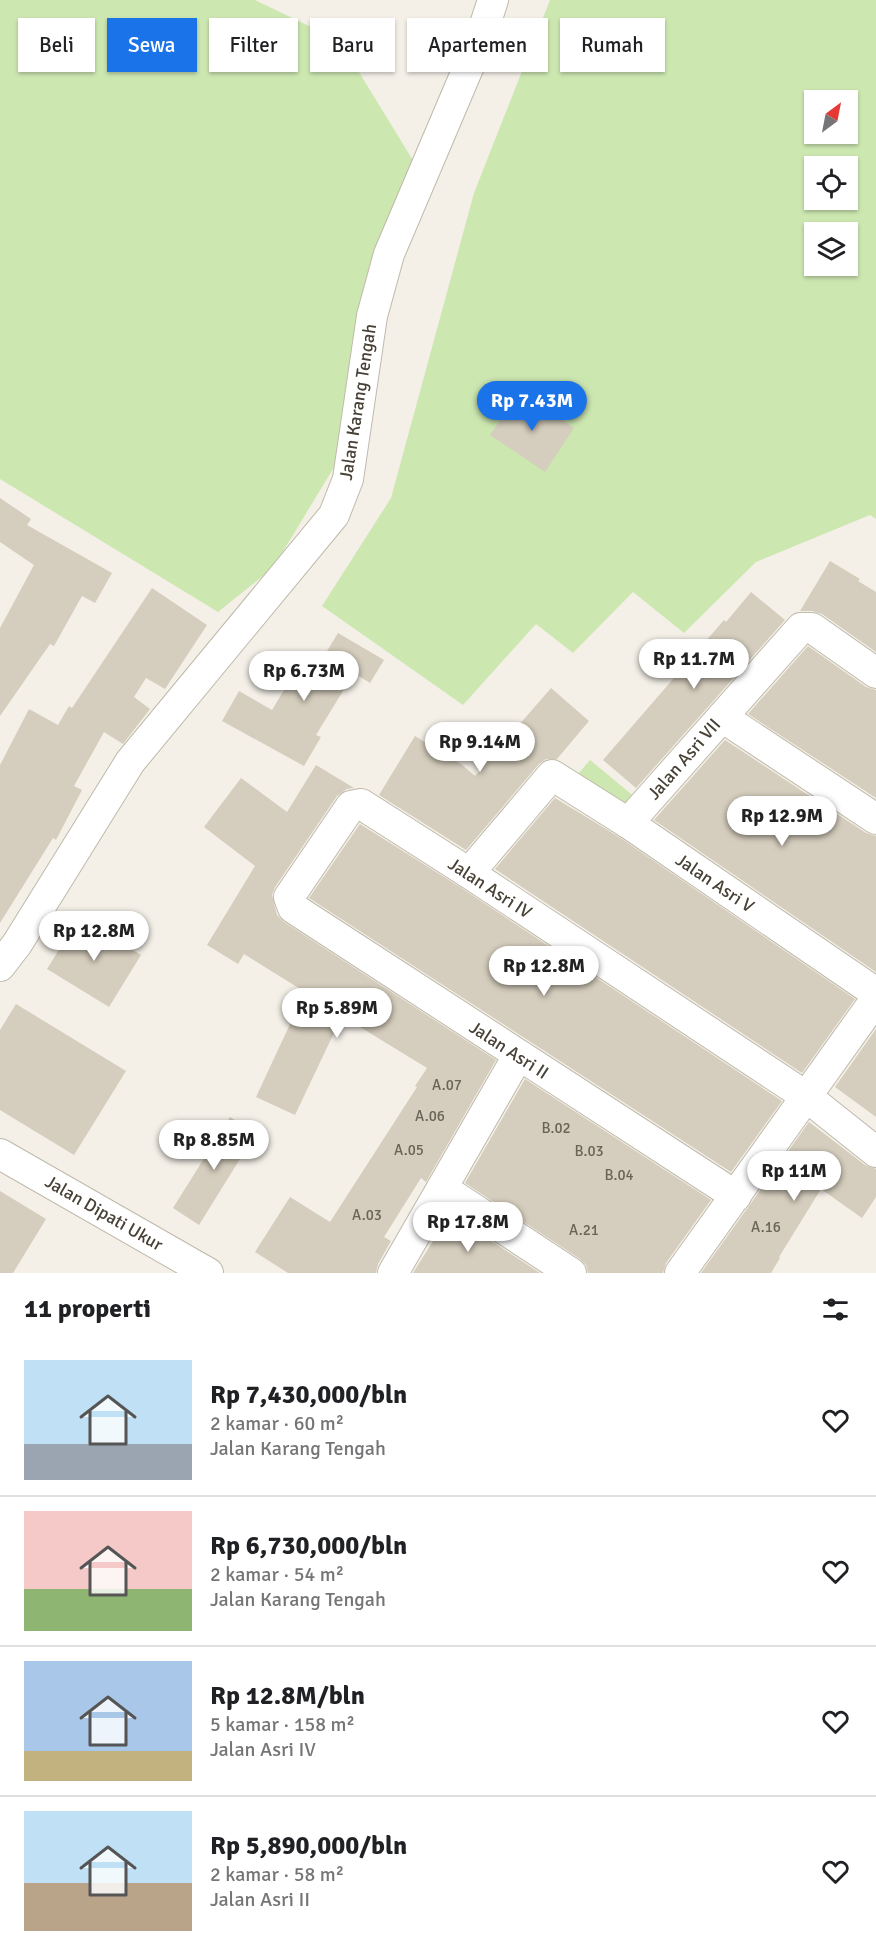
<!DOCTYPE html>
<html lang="id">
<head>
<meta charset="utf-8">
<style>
  :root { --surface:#fff; --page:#f6f6f6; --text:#202124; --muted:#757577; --line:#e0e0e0; --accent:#1a73e8 }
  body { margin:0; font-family:Signika,sans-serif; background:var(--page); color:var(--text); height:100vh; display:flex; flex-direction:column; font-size:22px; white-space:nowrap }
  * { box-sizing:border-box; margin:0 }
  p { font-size:20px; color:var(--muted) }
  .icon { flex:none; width:33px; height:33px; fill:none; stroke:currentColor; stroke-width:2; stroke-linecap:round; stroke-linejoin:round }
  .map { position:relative; height:1273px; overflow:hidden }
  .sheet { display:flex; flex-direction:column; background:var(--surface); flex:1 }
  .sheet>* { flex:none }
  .hud { position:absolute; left:18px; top:18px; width:840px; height:54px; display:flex; gap:12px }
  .needle { width:39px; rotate:32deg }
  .tools { position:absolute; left:804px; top:90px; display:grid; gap:12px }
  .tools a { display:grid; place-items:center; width:54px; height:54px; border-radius:0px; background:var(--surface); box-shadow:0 2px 4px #0004; font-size:30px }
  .price { position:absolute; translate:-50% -51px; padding:0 14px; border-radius:21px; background:#fff; color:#222; font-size:20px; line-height:39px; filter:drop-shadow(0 2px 3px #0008) }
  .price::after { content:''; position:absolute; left:50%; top:36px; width:18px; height:14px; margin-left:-9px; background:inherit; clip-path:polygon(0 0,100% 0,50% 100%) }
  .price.selected { background:var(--accent); color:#fff }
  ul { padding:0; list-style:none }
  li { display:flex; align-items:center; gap:18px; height:150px; padding:0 24px }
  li+li { border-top:2px solid var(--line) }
  li span { display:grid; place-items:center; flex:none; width:168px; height:120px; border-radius:0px; color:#555 }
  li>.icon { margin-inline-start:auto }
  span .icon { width:72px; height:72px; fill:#fffc; stroke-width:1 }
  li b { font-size:26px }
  h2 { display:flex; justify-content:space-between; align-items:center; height:72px; padding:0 24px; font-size:26px }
  .pill { padding:0 21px; border-radius:0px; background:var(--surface); box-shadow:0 2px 4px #0004; font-size:21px; line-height:54px }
  .pill.selected { background:var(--accent); color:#fff }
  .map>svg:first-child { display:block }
</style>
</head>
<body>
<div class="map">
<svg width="876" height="1273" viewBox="0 0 876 1273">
  <rect width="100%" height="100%" fill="#f4f0e8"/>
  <g fill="#cde7b1" fill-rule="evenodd">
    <polygon points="0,0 255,0 340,41 414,162 336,464 273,568 218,612 0,479"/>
    <path d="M550,0H876V519L870,515L756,562L684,633L633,592L573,653L536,624L463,705L322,606L391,498L474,193ZM814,100H848V134H814ZM814,166H848V200H814ZM814,232H848V266H814Z"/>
    <polygon points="590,760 636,798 624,812 578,774"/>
  </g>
  <g fill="#d5cdbd">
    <polygon points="520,391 574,428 545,472 490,435"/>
    <polygon points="0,498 31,519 27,525 112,573 95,603 82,596 54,646 50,644 0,716 0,628 34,565 0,542"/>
    <polygon points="830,561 860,579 858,581 876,592 876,652 822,614 812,611 800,611"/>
    <polygon points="152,588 207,625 165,689 146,678 134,697 150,709 123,744 104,732 74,786 82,790 56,840 53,838 0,923 0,765 29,709 58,725 69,706 72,708"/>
    <polygon points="751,592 785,620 636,788 603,760 724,620 726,622"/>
    <polygon points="338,633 384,660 370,683 354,673 316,735 321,737 304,766 222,721 239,691 272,710 293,675 307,684"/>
    <polygon points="808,646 866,687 876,690 876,798 748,714"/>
    <polygon points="551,688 589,721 557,759 546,759 539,764 466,850 379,795 415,736 461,764 475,776"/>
    <polygon points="725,740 866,833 876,836 876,972 654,820"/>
    <polygon points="316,765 354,788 347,789 337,796 275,887 272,895 277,915 284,922 496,1060 426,1182 421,1178 384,1237 391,1241 378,1264 376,1273 288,1273 255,1252 290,1197 330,1222 417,1087 415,1086 427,1068 342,1016 295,1115 256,1097 305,992 244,954 238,964 207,945 255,866 204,827 241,778 287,812"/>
    <polygon points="555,798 619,837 855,999 802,1073 495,869"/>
    <polygon points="360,824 460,887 782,1101 731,1172 309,898"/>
    <polygon points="79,917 141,955 109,1007 47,969"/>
    <polygon points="16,1004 126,1071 74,1155 0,1110 0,1030"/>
    <polygon points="876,1029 876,1117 835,1087"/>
    <polygon points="525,1079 711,1200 666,1263 663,1273 588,1273 586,1265 580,1259 465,1183"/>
    <polygon points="230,1117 256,1133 199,1225 173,1208"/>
    <polygon points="809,1122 865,1165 876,1169 876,1197 862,1218 821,1189 779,1257 780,1258 771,1273 701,1273"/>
    <polygon points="0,1191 46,1219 13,1273 0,1273"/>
    <polygon points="450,1214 540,1273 413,1273"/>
  </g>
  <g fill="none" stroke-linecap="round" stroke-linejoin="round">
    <g stroke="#bfb9aa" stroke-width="32">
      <g id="minor">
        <polyline points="722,717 876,819"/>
        <polyline points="628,823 801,628 812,628 876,673"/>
        <polyline points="469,873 552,775 628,823 876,993"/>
        <polyline points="0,966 17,944 130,762 334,515 348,479 372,316 389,254 480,40 493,0"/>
        <polyline points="0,1154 208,1273"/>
        <polyline points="442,1188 571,1273"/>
        <polyline points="736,1196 293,908 289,897 351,806 361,804 469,873 807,1097 876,1152"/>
        <polyline points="393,1273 518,1056"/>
        <polyline points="680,1273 876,999"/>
      </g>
    </g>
    <use href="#minor" stroke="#fff" stroke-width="30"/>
  </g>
  <g text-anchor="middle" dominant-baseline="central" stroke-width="5" stroke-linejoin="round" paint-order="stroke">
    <g font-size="15" fill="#6a6458">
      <text x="447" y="1085">A.07</text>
      <text x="430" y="1116">A.06</text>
      <text x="556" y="1128">B.02</text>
      <text x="409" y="1150">A.05</text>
      <text x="589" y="1151">B.03</text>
      <text x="619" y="1175">B.04</text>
      <text x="367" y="1215">A.03</text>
      <text x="766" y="1227">A.16</text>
      <text x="584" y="1230">A.21</text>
    </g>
    <g font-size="18" fill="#474136" stroke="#fff">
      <text transform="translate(358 402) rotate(-81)">Jalan Karang Tengah</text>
      <text transform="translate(684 759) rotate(-49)">Jalan Asri VII</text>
      <text transform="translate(715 883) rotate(34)">Jalan Asri V</text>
      <text transform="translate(490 888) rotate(33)">Jalan Asri IV</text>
      <text transform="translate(509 1050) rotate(33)">Jalan Asri II</text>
      <text transform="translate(104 1213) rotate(30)">Jalan Dipati Ukur</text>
    </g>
  </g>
</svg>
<div class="tools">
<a><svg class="needle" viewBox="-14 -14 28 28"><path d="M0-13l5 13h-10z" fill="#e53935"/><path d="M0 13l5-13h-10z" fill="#757577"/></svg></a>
<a><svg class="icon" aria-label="locate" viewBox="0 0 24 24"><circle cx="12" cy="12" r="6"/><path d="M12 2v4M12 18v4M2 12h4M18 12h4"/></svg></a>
<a><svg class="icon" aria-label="layers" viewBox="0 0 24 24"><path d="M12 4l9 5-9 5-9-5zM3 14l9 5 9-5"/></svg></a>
</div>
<b class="price selected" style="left:532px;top:432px">Rp 7.43M</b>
<b class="price" style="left:694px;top:690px">Rp 11.7M</b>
<b class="price" style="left:304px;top:702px">Rp 6.73M</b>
<b class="price" style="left:480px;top:773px">Rp 9.14M</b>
<b class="price" style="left:782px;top:847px">Rp 12.9M</b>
<b class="price" style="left:94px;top:962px">Rp 12.8M</b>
<b class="price" style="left:544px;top:997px">Rp 12.8M</b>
<b class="price" style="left:337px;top:1039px">Rp 5.89M</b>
<b class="price" style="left:214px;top:1171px">Rp 8.85M</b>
<b class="price" style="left:794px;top:1202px">Rp 11M</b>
<b class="price" style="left:468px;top:1253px">Rp 17.8M</b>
<div class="hud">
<a class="pill">Beli</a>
<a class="pill selected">Sewa</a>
<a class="pill">Filter</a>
<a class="pill">Baru</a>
<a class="pill">Apartemen</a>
<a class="pill">Rumah</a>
</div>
</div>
<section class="sheet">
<h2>11 properti<svg class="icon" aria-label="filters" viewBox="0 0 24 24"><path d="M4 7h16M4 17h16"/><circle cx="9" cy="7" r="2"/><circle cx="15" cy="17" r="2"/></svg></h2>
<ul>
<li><span style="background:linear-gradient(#bfe0f5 70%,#9aa5b1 0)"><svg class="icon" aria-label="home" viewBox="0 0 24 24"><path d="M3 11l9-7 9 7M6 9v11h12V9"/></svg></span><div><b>Rp 7,430,000/bln</b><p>2 kamar · 60 m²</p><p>Jalan Karang Tengah</p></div><svg class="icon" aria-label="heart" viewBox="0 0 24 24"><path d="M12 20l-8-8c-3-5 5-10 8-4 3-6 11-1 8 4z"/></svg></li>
<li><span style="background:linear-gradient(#f6c9c9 65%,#8fb573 0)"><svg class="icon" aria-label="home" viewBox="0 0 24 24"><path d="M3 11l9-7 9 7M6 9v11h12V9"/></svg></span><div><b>Rp 6,730,000/bln</b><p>2 kamar · 54 m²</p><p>Jalan Karang Tengah</p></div><svg class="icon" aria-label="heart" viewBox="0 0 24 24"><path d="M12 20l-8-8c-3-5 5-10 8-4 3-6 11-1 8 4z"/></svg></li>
<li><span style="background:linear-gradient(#a9c7e8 75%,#c2b280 0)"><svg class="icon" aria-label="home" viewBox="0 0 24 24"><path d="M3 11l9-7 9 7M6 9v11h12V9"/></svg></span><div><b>Rp 12.8M/bln</b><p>5 kamar · 158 m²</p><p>Jalan Asri IV</p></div><svg class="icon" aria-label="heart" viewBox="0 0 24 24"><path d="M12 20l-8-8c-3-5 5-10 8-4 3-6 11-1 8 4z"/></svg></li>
<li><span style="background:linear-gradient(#bfe0f5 60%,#b9a48a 0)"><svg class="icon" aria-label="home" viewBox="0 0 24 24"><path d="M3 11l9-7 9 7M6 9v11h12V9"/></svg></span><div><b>Rp 5,890,000/bln</b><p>2 kamar · 58 m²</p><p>Jalan Asri II</p></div><svg class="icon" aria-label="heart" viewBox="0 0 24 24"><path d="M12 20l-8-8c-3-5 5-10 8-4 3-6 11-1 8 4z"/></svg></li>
</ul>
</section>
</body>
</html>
